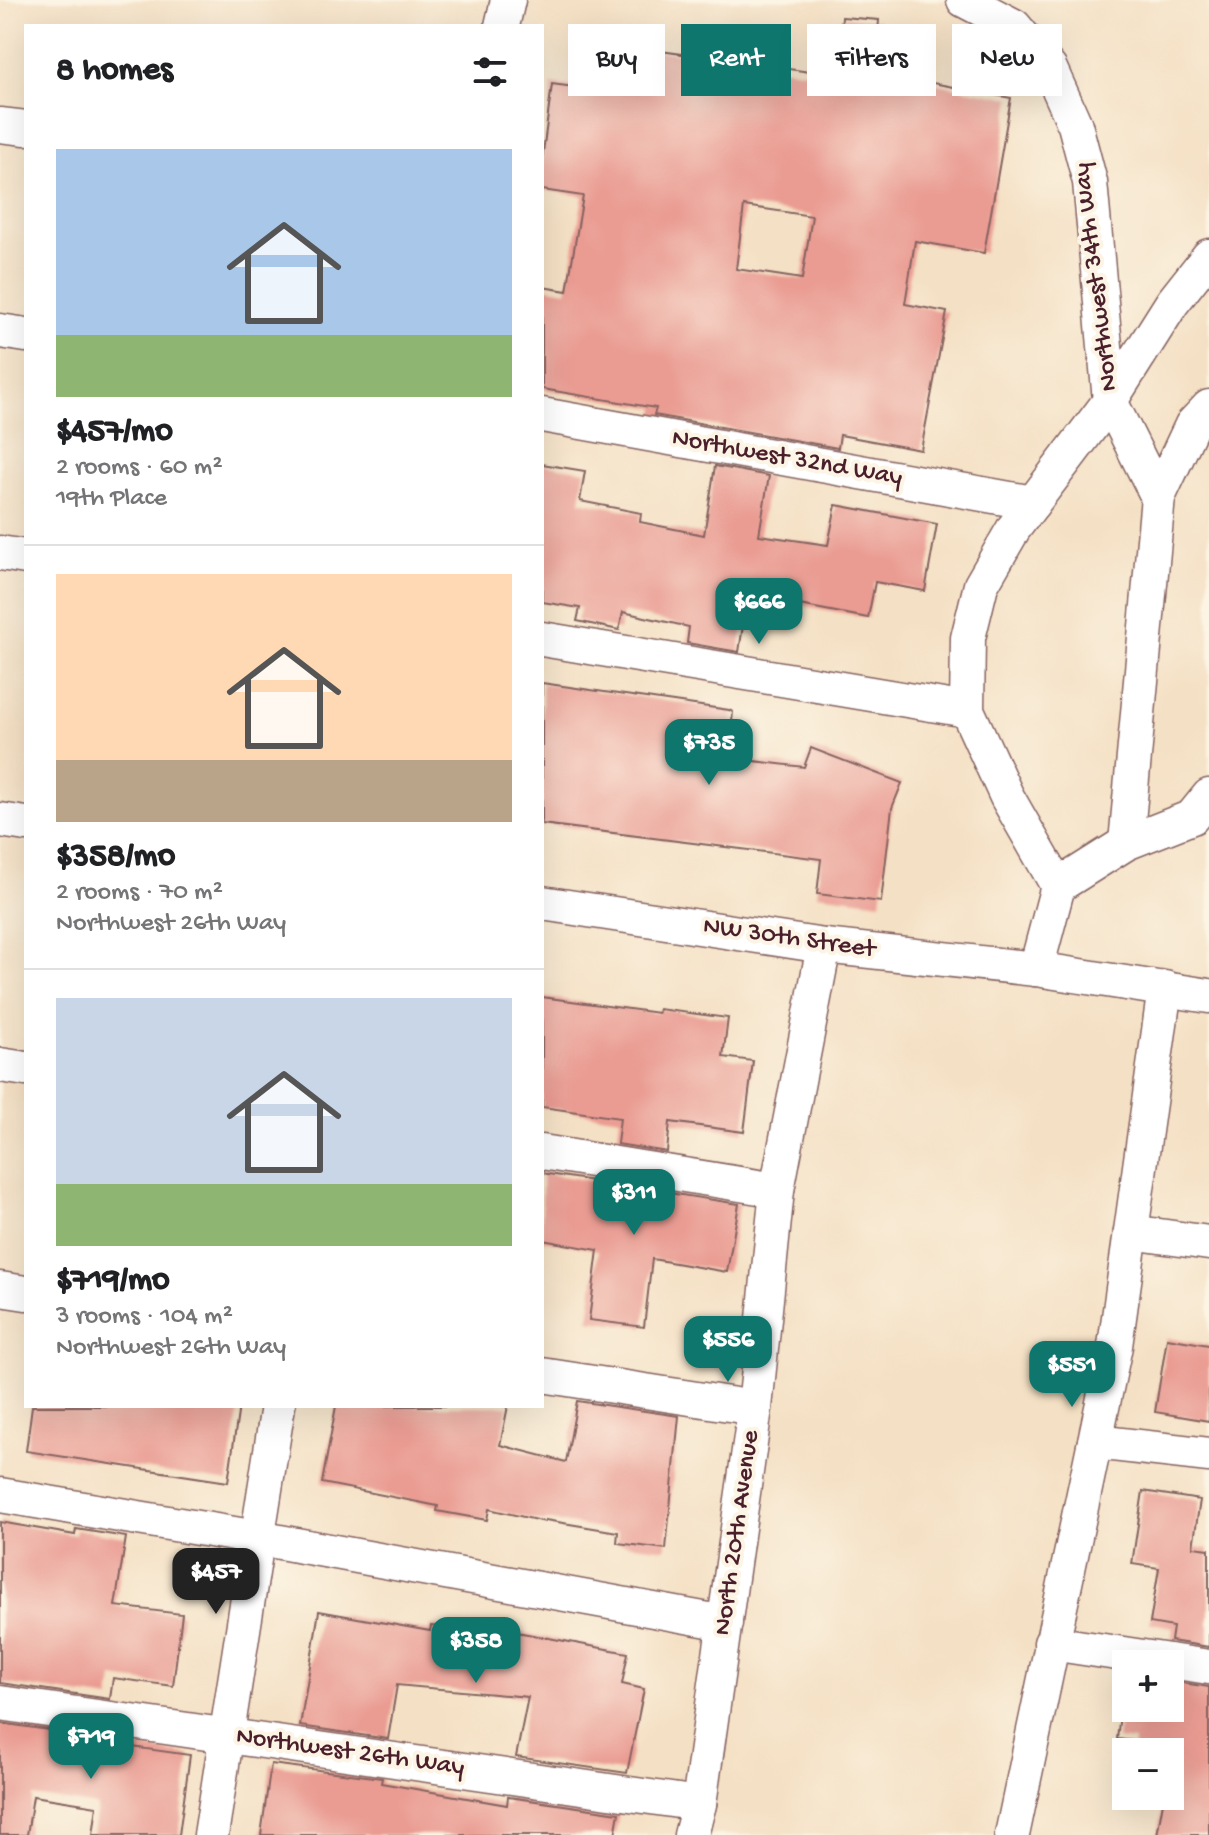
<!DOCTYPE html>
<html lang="en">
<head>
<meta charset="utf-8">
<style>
  :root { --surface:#fff; --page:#f2f2f2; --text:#202124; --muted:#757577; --line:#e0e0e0; --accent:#0f766e }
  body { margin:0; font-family:"Gochi Hand",sans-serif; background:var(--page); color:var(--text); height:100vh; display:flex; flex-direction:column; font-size:30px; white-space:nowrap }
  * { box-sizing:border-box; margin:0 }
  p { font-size:26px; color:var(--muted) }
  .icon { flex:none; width:44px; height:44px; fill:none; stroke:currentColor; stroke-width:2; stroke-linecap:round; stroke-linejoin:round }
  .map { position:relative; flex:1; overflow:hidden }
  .details { position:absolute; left:24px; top:24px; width:520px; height:1384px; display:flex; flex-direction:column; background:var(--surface); border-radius:0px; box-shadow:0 8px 32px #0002 }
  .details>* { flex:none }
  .top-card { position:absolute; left:568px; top:24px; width:520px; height:72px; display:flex; gap:16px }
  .fabs { position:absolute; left:1112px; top:1650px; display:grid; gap:16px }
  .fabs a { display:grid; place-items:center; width:72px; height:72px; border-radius:0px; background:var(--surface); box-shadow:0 8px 32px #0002; font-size:40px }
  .price { position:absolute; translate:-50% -68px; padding:0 18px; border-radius:16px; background:var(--accent); color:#fff; font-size:26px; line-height:52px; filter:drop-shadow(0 2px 4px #0008) }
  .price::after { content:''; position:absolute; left:50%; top:48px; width:24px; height:18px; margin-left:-12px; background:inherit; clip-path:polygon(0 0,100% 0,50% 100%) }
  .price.current { background:#222; color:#fff }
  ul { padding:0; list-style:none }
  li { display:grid; align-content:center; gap:16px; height:424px; padding:0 32px }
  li+li { border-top:2px solid var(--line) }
  li span { display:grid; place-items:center; height:248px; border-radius:0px; color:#555 }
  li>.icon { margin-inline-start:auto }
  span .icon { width:144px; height:144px; fill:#fffc; stroke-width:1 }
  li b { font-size:34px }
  h2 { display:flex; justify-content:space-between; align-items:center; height:96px; padding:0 32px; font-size:34px }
  .pill { padding:0 28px; border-radius:0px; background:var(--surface); box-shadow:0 8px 32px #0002; font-size:28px; line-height:72px }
  .pill.current { background:var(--accent); color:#fff }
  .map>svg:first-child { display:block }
</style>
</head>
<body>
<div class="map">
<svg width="1209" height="1835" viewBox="0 0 1209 1835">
  <rect width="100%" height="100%" fill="#fcf5e5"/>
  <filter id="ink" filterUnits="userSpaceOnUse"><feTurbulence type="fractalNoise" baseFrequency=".0125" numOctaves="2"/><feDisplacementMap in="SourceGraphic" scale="16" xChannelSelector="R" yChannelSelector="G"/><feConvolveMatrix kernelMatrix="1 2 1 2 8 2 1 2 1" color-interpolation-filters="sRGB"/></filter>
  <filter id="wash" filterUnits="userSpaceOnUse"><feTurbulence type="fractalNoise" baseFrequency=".006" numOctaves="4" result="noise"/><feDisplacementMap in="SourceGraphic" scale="32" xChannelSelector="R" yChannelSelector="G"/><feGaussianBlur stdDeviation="1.8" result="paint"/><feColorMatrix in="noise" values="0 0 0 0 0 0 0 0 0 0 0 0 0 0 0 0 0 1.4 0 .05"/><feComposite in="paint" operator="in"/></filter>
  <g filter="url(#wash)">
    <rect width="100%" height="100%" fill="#f4e0c4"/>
    <g id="blocks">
      <g fill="#ea9c93" fill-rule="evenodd">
        <path d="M842,17L879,20L875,72L1011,98L984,253L915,241L905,304L947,312L921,450L840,435L838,448L654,415L656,408L542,389V287L567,291L583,196L542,190V160L552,84L597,90L603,43L831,75L833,65L838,66ZM744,206L812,216L802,279L736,269Z"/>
        <polygon points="542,464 585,471 580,501 641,513 640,522 704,535 715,466 769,476 759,535 828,545 836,505 937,524 925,591 875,582 868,618 794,604 794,607 747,599 739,652 687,643 689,627 623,612 619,630 577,621 580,608 542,602"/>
        <polygon points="542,683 729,710 733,712 728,758 804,767 811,748 902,783 892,808 881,902 817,894 821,859 542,824"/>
        <polygon points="542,997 658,1013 659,1009 728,1018 723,1057 753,1061 744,1132 670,1122 667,1152 617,1144 620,1118 542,1107"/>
        <polygon points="542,1173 739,1204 727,1272 652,1259 644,1327 589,1320 598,1250 542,1240"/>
        <polygon points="1167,1338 1209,1345 1209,1421 1155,1412"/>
        <polygon points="577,1401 679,1416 666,1549 617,1543 618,1532 545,1520 545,1522 489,1509 487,1520 437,1511 438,1506 322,1483 336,1406 508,1406 500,1445 566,1462"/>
        <polygon points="32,1406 239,1406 228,1482 26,1451"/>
        <polygon points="1143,1491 1200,1500 1193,1547 1209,1549 1209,1647 1171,1641 1173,1627 1150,1623 1159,1568 1132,1564"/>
        <polygon points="0,1522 75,1535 76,1529 126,1537 115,1606 182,1614 173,1686 113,1678 110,1699 0,1683"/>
        <polygon points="319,1611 430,1631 431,1626 501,1632 501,1629 628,1653 622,1684 644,1689 627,1773 516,1757 528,1697 397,1685 388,1739 300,1726"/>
        <polygon points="1170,1681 1209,1687 1209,1835 1157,1835 1164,1796 1170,1796 1172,1752 1133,1752 1134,1741 1117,1739 1123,1690 1126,1691 1126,1708 1170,1708"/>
        <polygon points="0,1723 104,1738 103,1743 190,1755 179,1835 93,1835 97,1806 33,1796 27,1835 0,1835"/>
        <polygon points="271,1764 382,1778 381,1783 507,1805 508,1797 619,1813 615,1835 261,1835"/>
      </g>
    </g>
  </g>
  <g filter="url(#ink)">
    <use href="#blocks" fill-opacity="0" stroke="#866361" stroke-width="2"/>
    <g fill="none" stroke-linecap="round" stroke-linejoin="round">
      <g stroke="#866361" stroke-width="37">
        <g id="minor">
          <polyline points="964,0 1014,26 1050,69 1075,125 1090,182 1110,401 1158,497"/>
          <polyline points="502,26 508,0"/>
          <polyline points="0,125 26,128"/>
          <polyline points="0,331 26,335"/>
          <polyline points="542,415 1033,503"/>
          <polyline points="0,553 26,557"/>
          <polyline points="542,639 967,710"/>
          <polyline points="0,820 26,824"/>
          <polyline points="1126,843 1158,497 1192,425 1209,407"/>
          <polyline points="1058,886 1007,797 967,710 968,638 981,585 1014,528 1110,401 1172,303 1209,256"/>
          <polyline points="542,903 824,946 1036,969 1209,996"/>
          <polyline points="1036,969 1058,886 1126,843 1192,817 1209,796"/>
          <polyline points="0,1065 26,1069"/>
          <polyline points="542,1152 777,1190"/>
          <polyline points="1131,1232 1209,1243"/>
          <polyline points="0,1289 26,1293"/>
          <polyline points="542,1375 755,1408"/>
          <polyline points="1095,1442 1209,1455"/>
          <polyline points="0,1495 258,1538 725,1623"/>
          <polyline points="1051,1643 1209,1667"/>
          <polyline points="0,1703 699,1804"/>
          <polyline points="211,1835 278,1406"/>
          <polyline points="691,1835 699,1804 755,1408 777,1190 824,946"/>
          <polyline points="1012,1835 1115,1346 1165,988"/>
        </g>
      </g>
      <use href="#minor" stroke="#fff" stroke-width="34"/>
    </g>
  </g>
  <g text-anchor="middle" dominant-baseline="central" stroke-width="8" stroke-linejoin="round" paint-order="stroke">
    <g font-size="26" fill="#4a1f2b" stroke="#fcf5e5">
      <text transform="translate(1097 277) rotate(-97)">Northwest 34th Way</text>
      <text transform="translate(787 459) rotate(10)">Northwest 32nd Way</text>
      <text transform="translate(789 939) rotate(8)">NW 30th Street</text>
      <text transform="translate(738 1533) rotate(-82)">North 20th Avenue</text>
      <text transform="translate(350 1753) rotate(8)">Northwest 26th Way</text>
    </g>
  </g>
</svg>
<div class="fabs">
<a>+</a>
<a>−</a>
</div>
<b class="price" style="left:759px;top:646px">$666</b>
<b class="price" style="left:709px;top:787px">$735</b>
<b class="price" style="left:634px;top:1237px">$311</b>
<b class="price" style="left:728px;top:1384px">$556</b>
<b class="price" style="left:1072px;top:1409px">$551</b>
<b class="price current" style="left:216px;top:1616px">$457</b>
<b class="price" style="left:476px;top:1685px">$358</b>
<b class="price" style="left:91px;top:1781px">$719</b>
<div class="top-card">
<a class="pill">Buy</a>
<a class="pill current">Rent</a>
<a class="pill">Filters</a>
<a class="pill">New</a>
</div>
<section class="details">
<h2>8 homes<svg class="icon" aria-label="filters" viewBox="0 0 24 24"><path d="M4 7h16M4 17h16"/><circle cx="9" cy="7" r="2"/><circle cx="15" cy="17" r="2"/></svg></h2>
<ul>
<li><span style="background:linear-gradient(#a9c7e8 75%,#8fb573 0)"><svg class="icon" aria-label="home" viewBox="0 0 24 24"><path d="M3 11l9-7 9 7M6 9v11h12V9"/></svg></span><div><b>$457/mo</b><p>2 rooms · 60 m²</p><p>19th Place</p></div></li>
<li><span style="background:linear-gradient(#ffd9b3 75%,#b9a48a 0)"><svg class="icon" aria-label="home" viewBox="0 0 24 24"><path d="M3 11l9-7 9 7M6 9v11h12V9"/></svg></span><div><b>$358/mo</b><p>2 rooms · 70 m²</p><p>Northwest 26th Way</p></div></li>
<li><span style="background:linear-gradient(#c9d6e8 75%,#8fb573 0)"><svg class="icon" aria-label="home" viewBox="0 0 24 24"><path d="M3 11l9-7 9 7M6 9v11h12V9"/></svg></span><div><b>$719/mo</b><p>3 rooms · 104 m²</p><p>Northwest 26th Way</p></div></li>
</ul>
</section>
</div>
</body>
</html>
